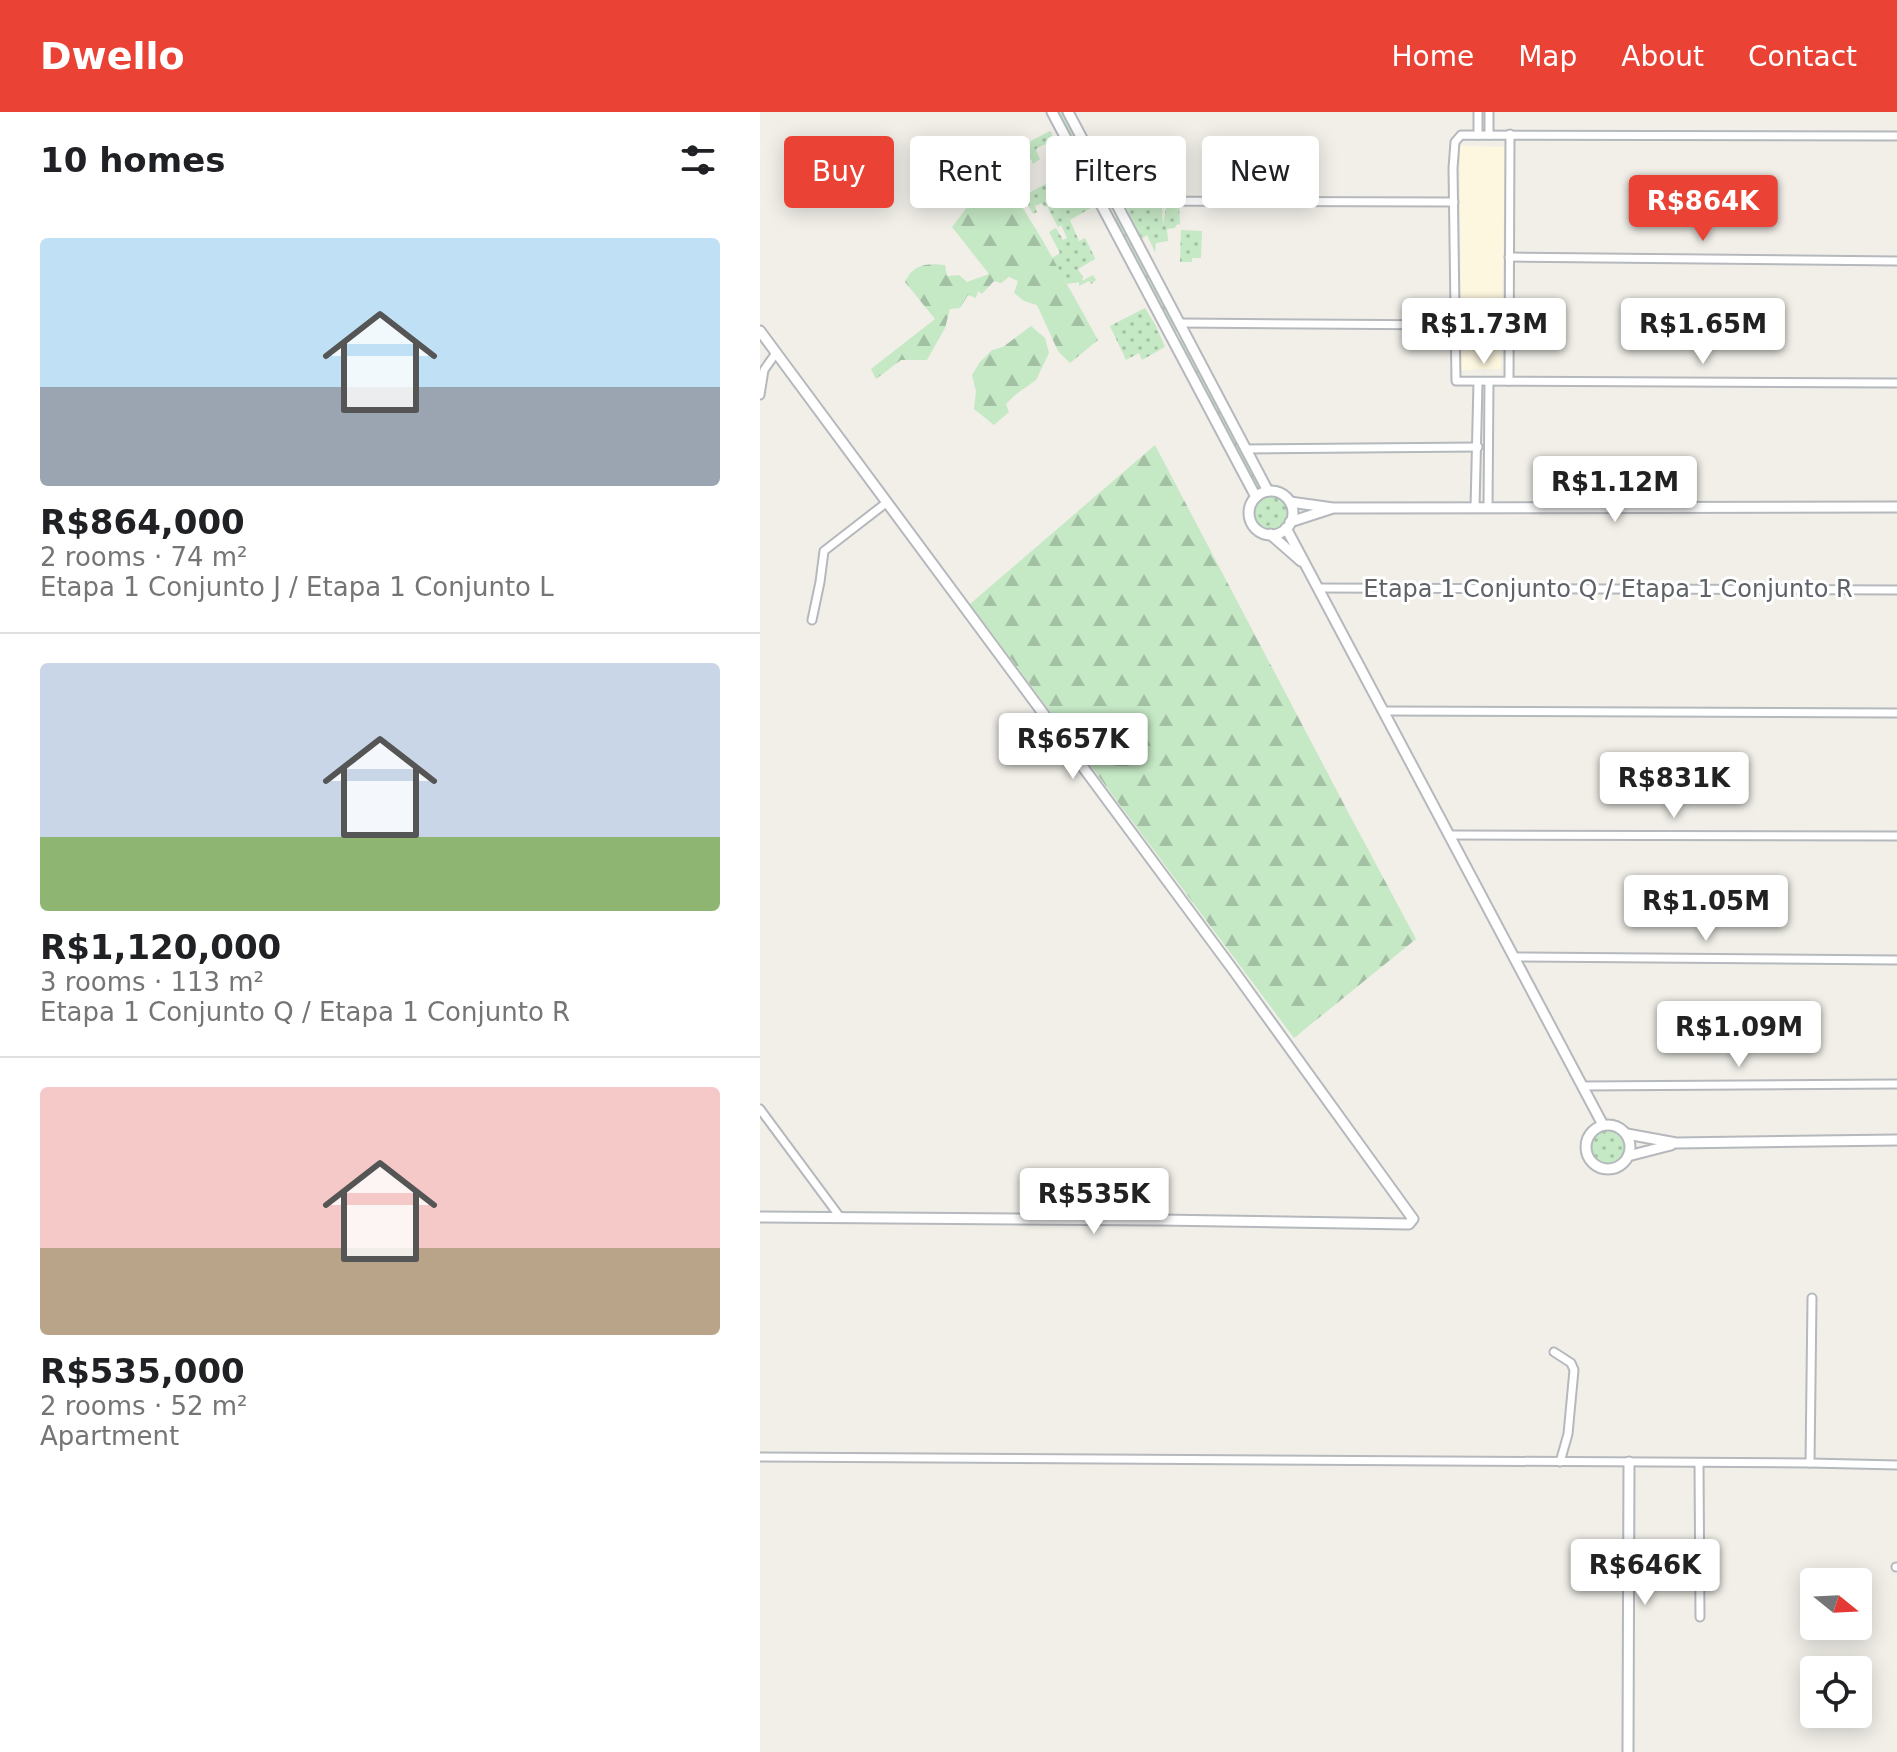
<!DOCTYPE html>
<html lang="en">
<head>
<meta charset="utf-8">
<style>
  :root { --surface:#fff; --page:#f6f6f6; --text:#202124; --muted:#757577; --line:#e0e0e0; --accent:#ea4335 }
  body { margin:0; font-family:"DejaVu Sans",sans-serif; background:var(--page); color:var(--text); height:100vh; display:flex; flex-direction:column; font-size:30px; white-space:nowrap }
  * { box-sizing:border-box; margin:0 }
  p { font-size:26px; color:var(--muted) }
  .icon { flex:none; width:44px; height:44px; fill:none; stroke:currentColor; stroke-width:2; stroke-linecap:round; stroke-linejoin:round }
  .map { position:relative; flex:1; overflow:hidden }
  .drawer { display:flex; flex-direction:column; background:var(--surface); width:760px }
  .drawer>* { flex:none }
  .banner { position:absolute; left:24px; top:24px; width:760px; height:72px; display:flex; gap:16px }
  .needle { width:52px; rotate:108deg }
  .fabs { position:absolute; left:1040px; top:1456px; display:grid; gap:16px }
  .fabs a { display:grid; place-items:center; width:72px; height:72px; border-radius:8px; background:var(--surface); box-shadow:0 4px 20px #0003; font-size:40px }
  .price { position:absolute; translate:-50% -68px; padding:0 18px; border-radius:8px; background:#fff; color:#222; font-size:26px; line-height:52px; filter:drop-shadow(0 2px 4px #0008) }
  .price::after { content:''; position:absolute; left:50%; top:48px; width:24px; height:18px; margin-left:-12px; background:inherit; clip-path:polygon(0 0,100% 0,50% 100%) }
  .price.current { background:var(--accent); color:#fff }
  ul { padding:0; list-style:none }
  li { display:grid; align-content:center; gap:16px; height:424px; padding:0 40px }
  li+li { border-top:2px solid var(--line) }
  li span { display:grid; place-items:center; height:248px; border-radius:8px; color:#555 }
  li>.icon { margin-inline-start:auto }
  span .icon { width:144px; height:144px; fill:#fffc; stroke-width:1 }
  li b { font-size:34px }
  h2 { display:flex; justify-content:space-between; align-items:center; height:96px; padding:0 40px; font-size:34px }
  .pill { padding:0 28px; border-radius:8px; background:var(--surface); box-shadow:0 4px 20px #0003; font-size:28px; line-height:72px }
  .pill.current { background:var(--accent); color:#fff }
  header { display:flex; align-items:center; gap:48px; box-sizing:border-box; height:112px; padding:0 40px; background:var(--accent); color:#fff }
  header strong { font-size:38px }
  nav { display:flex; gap:44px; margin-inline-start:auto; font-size:28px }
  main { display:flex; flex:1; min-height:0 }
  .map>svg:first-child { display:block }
</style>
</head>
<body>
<header>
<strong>Dwello</strong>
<nav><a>Home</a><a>Map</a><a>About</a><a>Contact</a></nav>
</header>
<main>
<section class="drawer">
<h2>10 homes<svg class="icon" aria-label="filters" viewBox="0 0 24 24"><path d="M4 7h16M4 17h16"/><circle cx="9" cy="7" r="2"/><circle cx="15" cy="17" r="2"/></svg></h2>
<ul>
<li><span style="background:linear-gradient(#bfe0f5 60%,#9aa5b1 0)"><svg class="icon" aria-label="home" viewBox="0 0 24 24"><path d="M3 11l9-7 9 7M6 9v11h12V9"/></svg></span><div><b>R$864,000</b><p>2 rooms · 74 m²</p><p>Etapa 1 Conjunto J / Etapa 1 Conjunto L</p></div></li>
<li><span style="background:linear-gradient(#c9d6e8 70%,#8fb573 0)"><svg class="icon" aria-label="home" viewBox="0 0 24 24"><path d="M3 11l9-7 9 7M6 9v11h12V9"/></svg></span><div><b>R$1,120,000</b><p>3 rooms · 113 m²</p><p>Etapa 1 Conjunto Q / Etapa 1 Conjunto R</p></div></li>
<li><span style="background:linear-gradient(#f6c9c9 65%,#b9a48a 0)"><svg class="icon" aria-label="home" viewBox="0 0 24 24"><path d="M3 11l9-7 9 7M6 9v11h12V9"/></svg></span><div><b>R$535,000</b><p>2 rooms · 52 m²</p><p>Apartment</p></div></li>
</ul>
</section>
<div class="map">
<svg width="1137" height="1640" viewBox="0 0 1137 1640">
  <defs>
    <pattern id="grass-dots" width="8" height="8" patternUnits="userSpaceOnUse" patternTransform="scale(2)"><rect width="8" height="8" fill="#c5e8c5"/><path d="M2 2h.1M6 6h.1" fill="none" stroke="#a3c0a4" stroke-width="1.8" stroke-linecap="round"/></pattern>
    <pattern id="forest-firs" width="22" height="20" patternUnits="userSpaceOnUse" patternTransform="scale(2)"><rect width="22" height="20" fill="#c5e8c5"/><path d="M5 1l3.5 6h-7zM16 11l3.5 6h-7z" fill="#a3c0a4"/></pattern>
  </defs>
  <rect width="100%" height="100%" fill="#f1efe8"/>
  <polygon fill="#fef7e0" points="700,34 745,35 741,257 701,258"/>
  <g fill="url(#grass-dots)">
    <polygon points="296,0 302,0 353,96 348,99"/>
    <polygon points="290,19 295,28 277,36 276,38 280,47 273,52 271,47 260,54 259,52 254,54 253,50 250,51 246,42"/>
    <polygon points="331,28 362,28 362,50 360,51 358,45 343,53"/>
    <polygon points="293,68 297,77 300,76 303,86 299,89 302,95 318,87 316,80 322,78 331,96 310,108 319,129 325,126 335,146 335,147 318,157 323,165 322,169 333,163 336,168 331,172 329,169 319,174 319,170 307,172 292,146 300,141 289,120 296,116 303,128 307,126 301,113 298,115 288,96 290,93 285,95 282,91 275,94 277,100 273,102 263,84"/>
    <polygon points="419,94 420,112 416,113 415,116 407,117 408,129 396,131 395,140 387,123 382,127 366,95 402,95 403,113 406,95"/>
    <polygon points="358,105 418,219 415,221 353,107"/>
    <polygon points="421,118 442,119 441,146 432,146 432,150 420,150"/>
    <polygon points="385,196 396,214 405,235 382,248 379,241 366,248 350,214"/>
    <polygon points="422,228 501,376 496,378 418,230"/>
    <circle cx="511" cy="401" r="17"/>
    <circle cx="848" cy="1035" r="18"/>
  </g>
  <g fill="url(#forest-firs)">
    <path d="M255,83L283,129L338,228L310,251L298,239L277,193L264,189L254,181L258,169L249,165L241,171L234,169L222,182L218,179L216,186L208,183L200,196L190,197L185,216L167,248H141L116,267L111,257L175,207L145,170C153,152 167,151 185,153L187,164L199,163L207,170L229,162L192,115L208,94Z"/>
    <polygon points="271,214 285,226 289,241 276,268 255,283 246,292 249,300 234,313 214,297 216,279 212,263 220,250 232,238 243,235"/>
    <polygon points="395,333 587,698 656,827 534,926 210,492"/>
  </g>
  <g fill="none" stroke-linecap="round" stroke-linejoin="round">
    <g stroke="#b5b8bc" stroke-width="11">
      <g id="minor">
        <polyline points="718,0 718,23"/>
        <polyline points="729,0 729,23"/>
        <polyline points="1137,24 701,23 695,30 693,56 696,269 1137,271"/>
        <polyline points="354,89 694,90"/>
        <polyline points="749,145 1137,149"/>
        <polyline points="420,211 695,213"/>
        <polyline points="749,269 750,22"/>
        <polyline points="0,283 4,258 16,241"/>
        <polyline points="485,337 718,335"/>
        <polyline points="715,396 718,270"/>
        <polyline points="728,396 729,270"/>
        <polyline points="558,476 1137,478"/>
        <polyline points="52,508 60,470 64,439 126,391"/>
        <polyline points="623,599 1137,601"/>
        <polyline points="691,723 1137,724"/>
        <polyline points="755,845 1137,848"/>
        <polyline points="822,974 1137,972"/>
        <polyline points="0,997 80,1105"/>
        <polyline points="794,1240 811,1251 814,1258 808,1322 800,1350"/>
        <polyline points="0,1345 1050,1351 1137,1353"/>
        <polyline points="939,1351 940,1505"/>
        <polyline points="1050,1351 1052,1186"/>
        <polyline points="1136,1455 1137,1455"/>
      </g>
    </g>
    <g stroke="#b5b8bc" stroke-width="13">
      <g id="tertiary">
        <polyline points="292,0 496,385"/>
        <polyline points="308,0 508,379"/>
        <polyline points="0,219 474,859 653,1107 649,1112 400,1108 0,1105"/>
        <circle cx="511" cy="401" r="22"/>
        <polyline points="530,390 573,396 1137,395"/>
        <polyline points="530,410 570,397"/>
        <polyline points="526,416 843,1013"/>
        <polyline points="510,422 541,449"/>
        <circle cx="848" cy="1035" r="22"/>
        <polyline points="867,1022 916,1031 1137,1028"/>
        <polyline points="868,1044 911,1033"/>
        <polyline points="868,1640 869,1350"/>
      </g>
    </g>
    <use href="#minor" stroke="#fff" stroke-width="7"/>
    <use href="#tertiary" stroke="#fff" stroke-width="9"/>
  </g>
  <g text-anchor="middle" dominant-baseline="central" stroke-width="6" stroke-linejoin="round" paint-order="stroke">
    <g font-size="24" fill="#5f6368" stroke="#fff">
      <text x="848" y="477">Etapa 1 Conjunto Q / Etapa 1 Conjunto R</text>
    </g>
  </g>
</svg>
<div class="fabs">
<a><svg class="needle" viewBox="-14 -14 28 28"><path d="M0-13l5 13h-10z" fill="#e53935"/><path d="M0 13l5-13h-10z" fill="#757577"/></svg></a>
<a><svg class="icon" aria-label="locate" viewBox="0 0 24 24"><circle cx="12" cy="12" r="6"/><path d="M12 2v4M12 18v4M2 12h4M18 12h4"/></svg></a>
</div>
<b class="price current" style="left:943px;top:131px">R$864K</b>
<b class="price" style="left:724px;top:254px">R$1.73M</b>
<b class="price" style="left:943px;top:254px">R$1.65M</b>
<b class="price" style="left:855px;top:412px">R$1.12M</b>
<b class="price" style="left:313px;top:669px">R$657K</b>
<b class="price" style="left:914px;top:708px">R$831K</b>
<b class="price" style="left:946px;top:831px">R$1.05M</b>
<b class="price" style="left:979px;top:957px">R$1.09M</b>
<b class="price" style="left:334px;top:1124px">R$535K</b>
<b class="price" style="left:885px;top:1495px">R$646K</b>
<div class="banner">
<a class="pill current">Buy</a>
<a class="pill">Rent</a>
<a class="pill">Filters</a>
<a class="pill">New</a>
</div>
</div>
</main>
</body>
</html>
